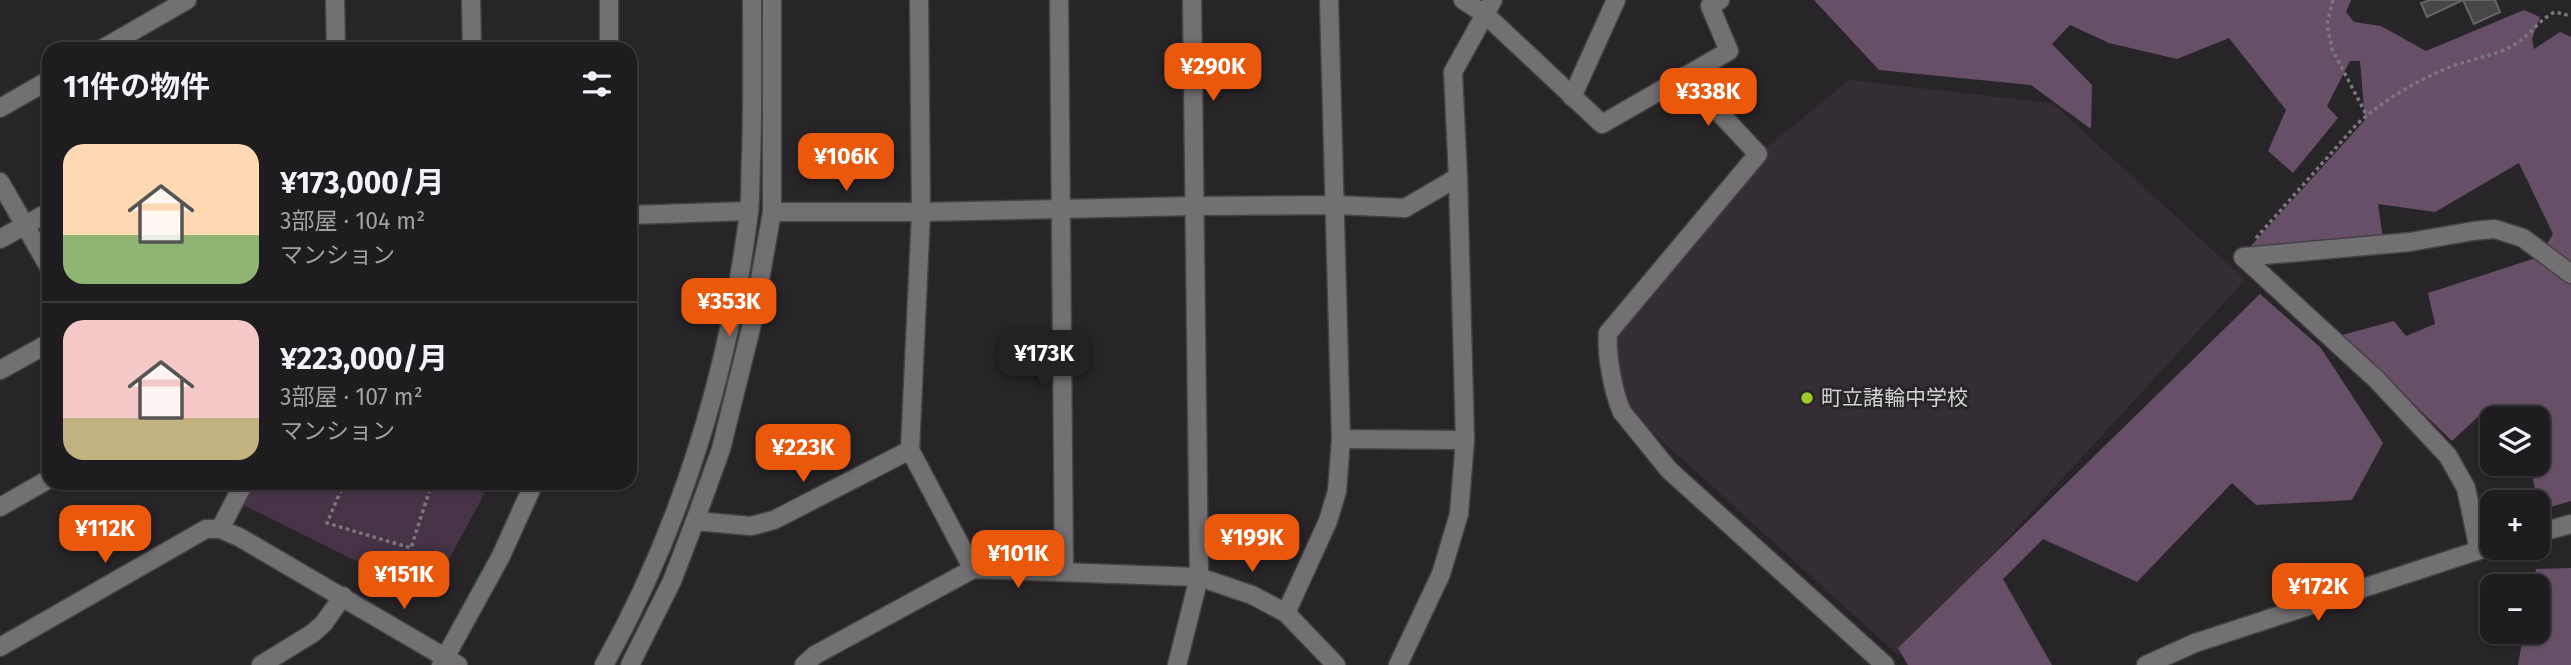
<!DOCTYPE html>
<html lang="ja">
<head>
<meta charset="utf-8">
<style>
  :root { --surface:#1e1c1e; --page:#2b292b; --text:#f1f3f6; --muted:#a1a1a4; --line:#3c3a3c; --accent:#ea580c }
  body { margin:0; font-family:"Fira Sans","Noto Sans JP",sans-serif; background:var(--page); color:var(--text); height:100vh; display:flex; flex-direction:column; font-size:26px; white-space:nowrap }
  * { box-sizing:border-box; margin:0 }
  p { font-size:23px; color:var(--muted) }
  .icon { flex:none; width:38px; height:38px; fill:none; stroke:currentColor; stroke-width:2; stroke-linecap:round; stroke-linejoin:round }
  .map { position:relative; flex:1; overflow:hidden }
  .drawer { position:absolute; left:42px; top:42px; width:595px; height:448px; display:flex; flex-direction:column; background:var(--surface); border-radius:21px; box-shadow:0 2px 5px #0004,0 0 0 2px var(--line) }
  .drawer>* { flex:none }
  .buttons { position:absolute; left:2480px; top:406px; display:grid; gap:14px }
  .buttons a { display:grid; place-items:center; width:70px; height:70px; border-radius:14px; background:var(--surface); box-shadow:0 2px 5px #0004,0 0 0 2px var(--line); font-size:35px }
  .price { position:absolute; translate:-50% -60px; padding:0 16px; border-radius:14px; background:var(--accent); color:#fff; font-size:23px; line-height:46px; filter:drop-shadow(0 2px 4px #0008) }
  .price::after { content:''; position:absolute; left:50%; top:42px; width:21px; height:16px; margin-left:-10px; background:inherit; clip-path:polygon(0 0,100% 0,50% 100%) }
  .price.selected { background:#222; color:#fff }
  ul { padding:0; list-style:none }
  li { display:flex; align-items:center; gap:21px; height:175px; padding:0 21px }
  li+li { border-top:2px solid var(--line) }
  li span { display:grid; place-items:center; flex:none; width:196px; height:140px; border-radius:21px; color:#555 }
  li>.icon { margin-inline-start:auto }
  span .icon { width:84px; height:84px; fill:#fffc; stroke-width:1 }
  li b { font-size:30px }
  h2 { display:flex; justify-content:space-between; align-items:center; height:84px; padding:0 21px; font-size:30px }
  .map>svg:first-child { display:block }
</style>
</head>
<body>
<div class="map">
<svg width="2571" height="665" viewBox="0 0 2571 665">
  <rect width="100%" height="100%" fill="#282528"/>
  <polygon fill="#352d34" points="1849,80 2052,103 2245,280 1899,656 1627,409 1615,337 1767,147"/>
  <polygon fill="#463346" points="253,483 490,483 429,597 243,505"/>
  <g fill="#675067">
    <polygon points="1814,0 2351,0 2346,12 2354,22 2381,26 2426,51 2524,10 2540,17 2532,39 2534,49 2560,32 2571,37 2571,501 2540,510 2530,467 2527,464 2538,464 2538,418 2492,418 2492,426 2481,414 2452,441 2342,335 2394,321 2406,336 2435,324 2428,293 2539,257 2553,234 2519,163 2435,212 2378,204 2383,239 2250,247 2365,120 2360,61 2350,61 2327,106 2338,118 2293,173 2268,151 2286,110 2229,38 2177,59 2109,43 2070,25 2052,44 2092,85 2091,129 2031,85 1879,70"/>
    <polygon points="2260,294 2321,348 2383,443 2352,500 2256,505 2232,483 2137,582 2043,539 2003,579 2052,665 1908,665 1898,648"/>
    <polygon points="2571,568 2571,665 2518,665 2524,632 2538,632 2538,586 2533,586 2536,569"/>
  </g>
  <polygon fill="#494649" stroke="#686568" stroke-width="2" points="2430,0 2495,0 2500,12 2474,24 2463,0 2427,17 2421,3"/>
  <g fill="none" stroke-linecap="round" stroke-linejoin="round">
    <g stroke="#444244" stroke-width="21">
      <g id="minor">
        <polyline points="335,0 336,49"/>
        <polyline points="471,0 472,49"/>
        <polyline points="919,0 921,212 910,450 973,569"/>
        <polyline points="1059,0 1064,571"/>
        <polyline points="1463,0 1486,15 1602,124 1729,51 1710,6 1720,0"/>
        <polyline points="102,49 187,0"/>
        <polyline points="609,49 609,0"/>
        <path d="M1685,76L1758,154L1608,333C1606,354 1613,392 1622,412L1669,470L1885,665"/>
        <polyline points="1572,97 1616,0"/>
        <polyline points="0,108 49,80"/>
        <polyline points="0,182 49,267"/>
        <polyline points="772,212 921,212 1195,206 1334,205 1405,208 1458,177"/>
        <polyline points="630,215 749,211"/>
        <polyline points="0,239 49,212"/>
        <polyline points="0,370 49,343"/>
        <polyline points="1341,439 1465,440"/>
        <polyline points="0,507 49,479"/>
        <polyline points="695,521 751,526 774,520 910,450"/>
        <polyline points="220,529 244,483"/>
        <polyline points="2538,533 2571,524"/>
        <polyline points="2479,550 2466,488 2448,456 2377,380 2243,257 2410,242 2473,231 2495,229 2523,238 2571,274"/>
        <polyline points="1286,613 1328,521 1337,491 1341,439 1329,0"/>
        <polyline points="0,647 206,529 220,529 239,537 458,665"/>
        <polyline points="261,665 313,633 324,623 343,596"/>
        <polyline points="441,665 501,556 534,483"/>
        <path d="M604,665C682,526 729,370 749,212C751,195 750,177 751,159C753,106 752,53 752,0"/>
        <polyline points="630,665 672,581 695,521 721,449 752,324 772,212 772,0"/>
        <polyline points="804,665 815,655 973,569 1199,577 1252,595 1286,613 1336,665"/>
        <polyline points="1177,665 1199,577 1192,0"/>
        <polyline points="1398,665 1441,574 1459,514 1465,440 1458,177 1453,72 1493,0"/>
        <polyline points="2146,665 2195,643 2492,546"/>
      </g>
    </g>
    <g stroke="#7b787b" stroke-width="3.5" stroke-dasharray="3.5 3.5" stroke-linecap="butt">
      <polyline points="2333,0 2327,24 2332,49 2366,114"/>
      <path d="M2256,238L2357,124C2385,99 2416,81 2450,67C2471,59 2493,56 2512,46C2529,37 2538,20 2555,12L2571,16"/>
      <polyline points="344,483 327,523 411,548 432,483"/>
    </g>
    <use href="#minor" stroke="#737073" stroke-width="18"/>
  </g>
  <circle fill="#9eca2e" stroke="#282528" stroke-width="2.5" cx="1807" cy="398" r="7"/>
  <g text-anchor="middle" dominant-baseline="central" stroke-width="6" stroke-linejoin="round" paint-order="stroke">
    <g font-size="21" fill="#d4d2d4" stroke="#282528" text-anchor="start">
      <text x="1821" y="398">町立諸輪中学校</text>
    </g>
  </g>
</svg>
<div class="buttons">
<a><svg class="icon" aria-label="layers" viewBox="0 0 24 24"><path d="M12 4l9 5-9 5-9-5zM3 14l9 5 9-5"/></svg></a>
<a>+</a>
<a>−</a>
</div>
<b class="price" style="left:1213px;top:103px">¥290K</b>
<b class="price" style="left:1708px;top:128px">¥338K</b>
<b class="price" style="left:846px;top:193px">¥106K</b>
<b class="price" style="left:729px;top:338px">¥353K</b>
<b class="price selected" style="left:1044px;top:390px">¥173K</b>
<b class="price" style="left:803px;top:484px">¥223K</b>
<b class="price" style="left:105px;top:565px">¥112K</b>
<b class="price" style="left:1252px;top:574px">¥199K</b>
<b class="price" style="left:1018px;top:590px">¥101K</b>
<b class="price" style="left:404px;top:611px">¥151K</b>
<b class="price" style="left:2318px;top:623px">¥172K</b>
<section class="drawer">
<h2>11件の物件<svg class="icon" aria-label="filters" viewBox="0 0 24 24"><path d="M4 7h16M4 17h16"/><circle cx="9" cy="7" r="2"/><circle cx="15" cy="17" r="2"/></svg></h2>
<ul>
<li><span style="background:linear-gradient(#ffd9b3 65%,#8fb573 0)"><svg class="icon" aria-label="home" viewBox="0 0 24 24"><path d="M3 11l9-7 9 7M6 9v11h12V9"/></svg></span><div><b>¥173,000/月</b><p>3部屋 · 104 m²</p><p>マンション</p></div></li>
<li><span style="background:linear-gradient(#f6c9c9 70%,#c2b280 0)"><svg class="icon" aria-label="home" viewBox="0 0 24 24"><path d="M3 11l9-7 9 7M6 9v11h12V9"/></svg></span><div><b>¥223,000/月</b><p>3部屋 · 107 m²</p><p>マンション</p></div></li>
</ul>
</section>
</div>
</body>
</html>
